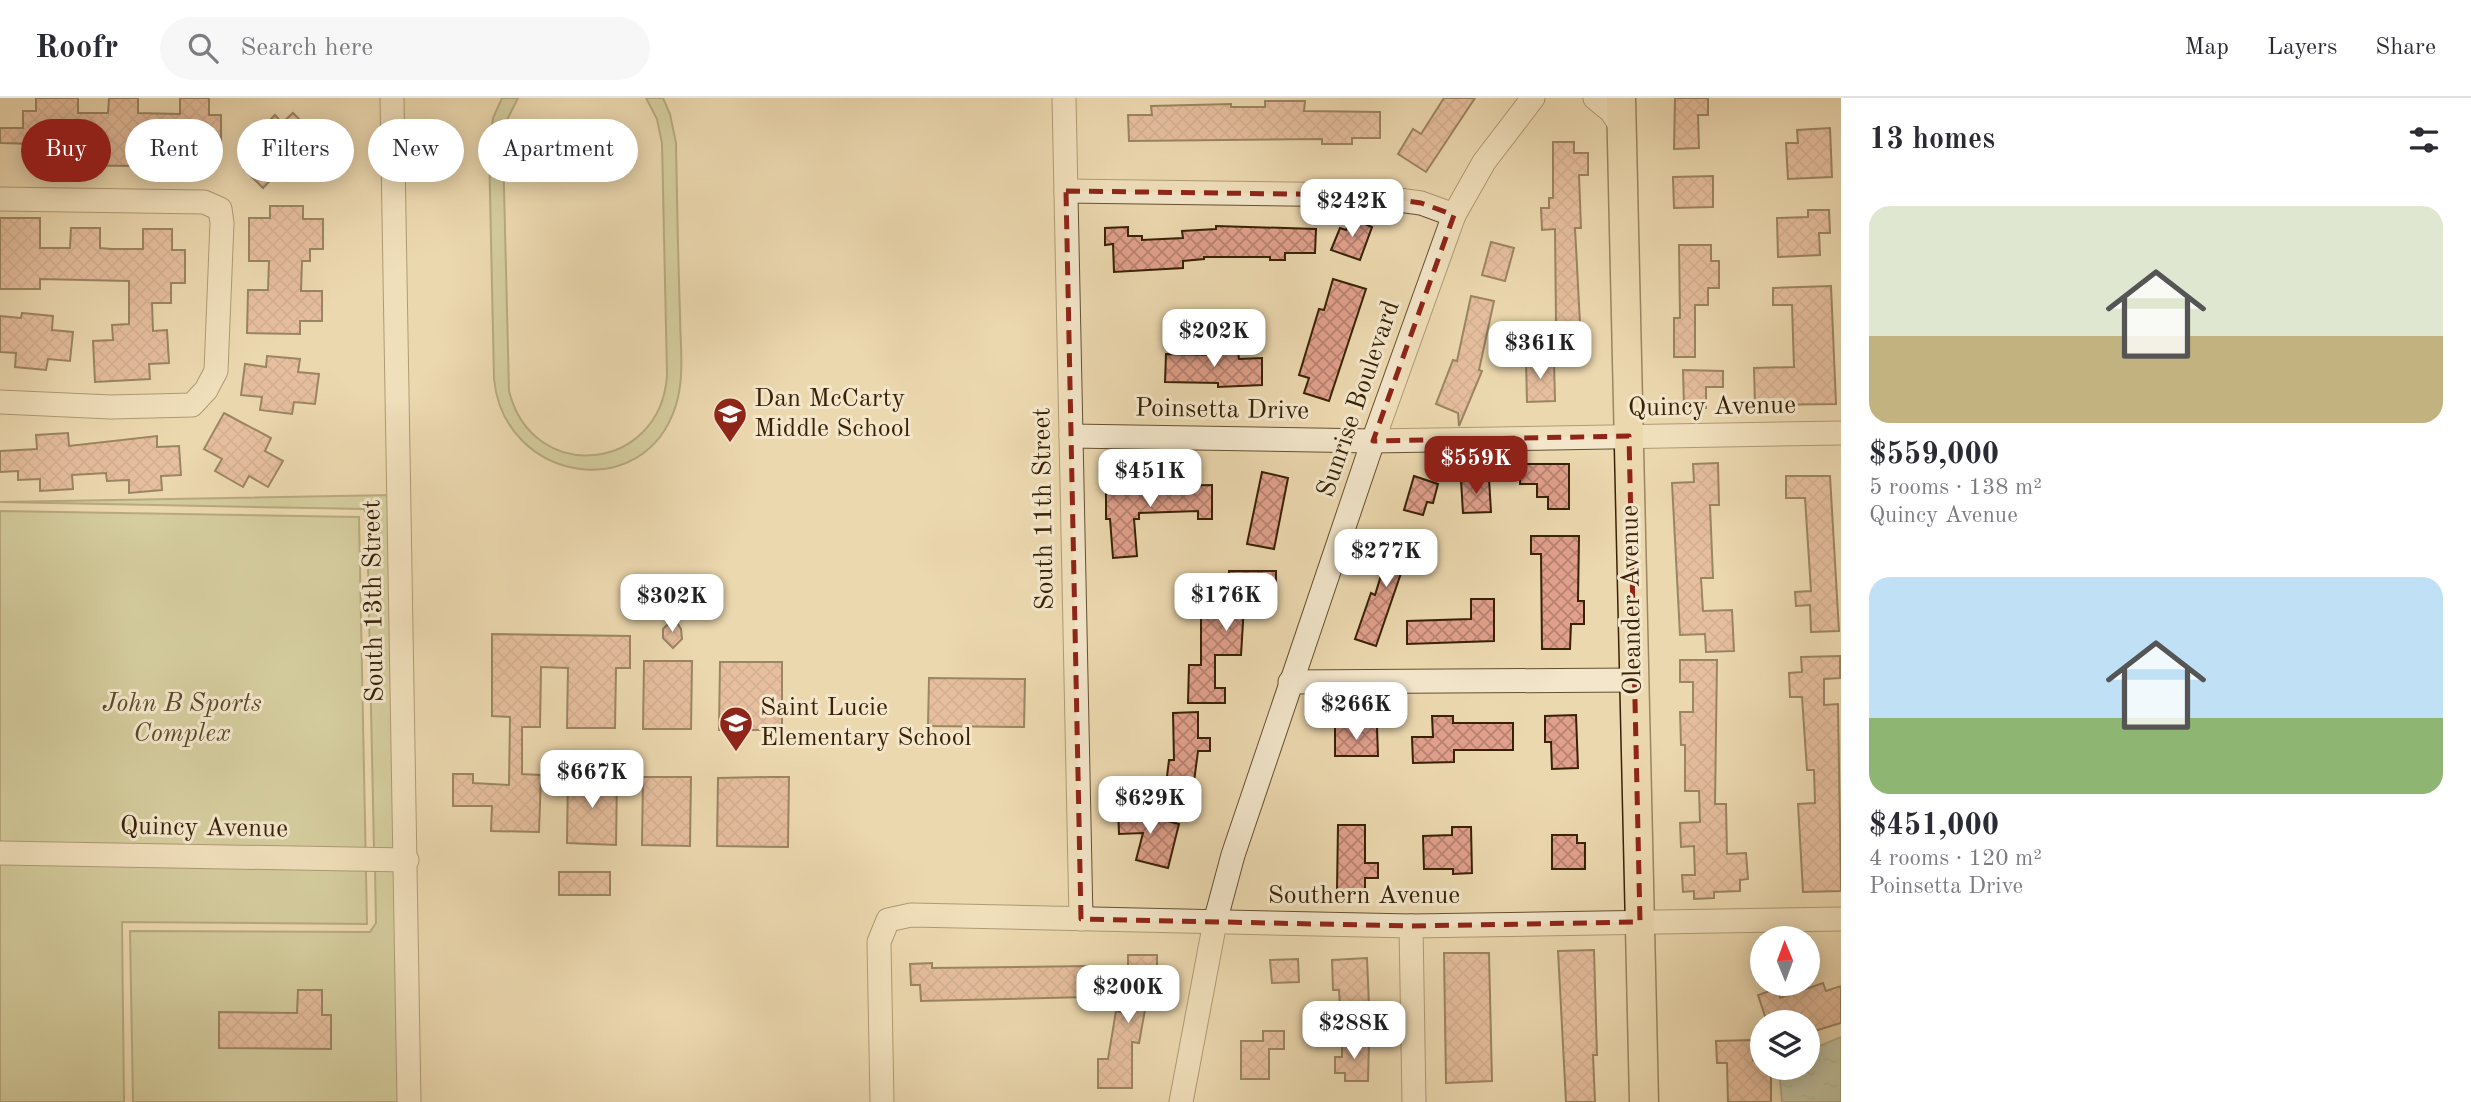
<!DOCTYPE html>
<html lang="en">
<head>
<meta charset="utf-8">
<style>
  :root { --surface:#fff; --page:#f7f7f7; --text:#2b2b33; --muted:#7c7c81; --line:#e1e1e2; --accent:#8f2418 }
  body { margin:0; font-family:"Old Standard TT",serif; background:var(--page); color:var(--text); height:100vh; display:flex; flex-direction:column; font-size:26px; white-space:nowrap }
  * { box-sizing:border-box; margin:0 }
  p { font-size:23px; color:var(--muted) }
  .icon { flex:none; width:38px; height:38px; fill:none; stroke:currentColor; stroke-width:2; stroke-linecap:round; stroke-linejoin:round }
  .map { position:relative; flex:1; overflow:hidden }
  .details { display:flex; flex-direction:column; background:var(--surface); width:630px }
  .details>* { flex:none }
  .hud { position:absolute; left:21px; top:21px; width:665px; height:63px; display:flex; gap:14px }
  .needle { width:46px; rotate:359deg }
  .tools { position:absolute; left:1750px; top:828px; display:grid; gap:14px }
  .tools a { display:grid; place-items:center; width:70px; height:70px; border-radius:50%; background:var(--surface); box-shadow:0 4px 18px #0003; font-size:35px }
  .price { position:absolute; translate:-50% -60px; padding:0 16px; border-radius:14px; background:#fff; color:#222; font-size:23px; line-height:46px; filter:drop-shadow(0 2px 4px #0008) }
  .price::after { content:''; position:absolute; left:50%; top:42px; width:21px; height:16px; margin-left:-10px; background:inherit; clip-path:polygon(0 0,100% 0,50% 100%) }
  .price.selected { background:var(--accent); color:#fff }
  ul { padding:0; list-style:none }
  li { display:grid; align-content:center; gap:14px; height:371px; padding:0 28px }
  li span { display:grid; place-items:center; height:217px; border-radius:21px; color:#555 }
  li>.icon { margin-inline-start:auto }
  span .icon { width:126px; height:126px; fill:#fffc; stroke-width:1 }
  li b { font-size:30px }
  h2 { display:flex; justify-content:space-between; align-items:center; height:84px; padding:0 28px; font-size:30px }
  .pill { padding:0 24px; border-radius:32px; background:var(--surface); box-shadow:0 4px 18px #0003; font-size:24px; line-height:63px }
  .pill.selected { background:var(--accent); color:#fff }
  header { display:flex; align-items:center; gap:42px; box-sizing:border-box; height:98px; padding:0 35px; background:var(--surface); border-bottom:2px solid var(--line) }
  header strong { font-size:33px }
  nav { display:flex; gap:38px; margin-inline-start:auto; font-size:24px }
  .search { width:490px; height:63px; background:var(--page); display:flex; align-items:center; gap:18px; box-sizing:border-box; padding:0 24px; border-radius:38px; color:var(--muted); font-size:26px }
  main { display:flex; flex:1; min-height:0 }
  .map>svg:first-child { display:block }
</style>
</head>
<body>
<header>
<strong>Roofr</strong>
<div class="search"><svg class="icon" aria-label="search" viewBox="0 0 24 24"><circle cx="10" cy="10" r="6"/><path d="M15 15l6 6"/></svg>Search here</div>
<nav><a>Map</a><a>Layers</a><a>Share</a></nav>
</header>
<main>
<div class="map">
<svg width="1841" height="1004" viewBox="0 0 1841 1004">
  <defs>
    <pattern id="water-ripples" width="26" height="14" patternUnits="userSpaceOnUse" patternTransform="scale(1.75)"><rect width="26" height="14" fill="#99bba7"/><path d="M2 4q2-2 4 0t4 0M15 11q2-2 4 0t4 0" fill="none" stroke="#85a08e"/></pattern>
    <pattern id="building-cross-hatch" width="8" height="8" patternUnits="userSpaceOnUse" patternTransform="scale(1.75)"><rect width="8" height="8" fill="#e1a08c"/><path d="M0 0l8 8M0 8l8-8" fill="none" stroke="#b78270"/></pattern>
  </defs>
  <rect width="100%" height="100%" fill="#ecd8af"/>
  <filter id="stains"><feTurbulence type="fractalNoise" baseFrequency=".00286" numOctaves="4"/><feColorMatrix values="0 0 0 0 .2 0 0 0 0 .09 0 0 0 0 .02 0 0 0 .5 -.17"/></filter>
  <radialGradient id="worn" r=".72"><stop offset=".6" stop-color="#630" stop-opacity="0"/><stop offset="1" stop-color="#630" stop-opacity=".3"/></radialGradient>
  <g fill="#b9be8a" stroke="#787048" stroke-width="2">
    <path d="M502,0H518L506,24L503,49L509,293C533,388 661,374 667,277L662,45L657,21L646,0H663L670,16L676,45C677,102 678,159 680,216C680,245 685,278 676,307C645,408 504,384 494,281L489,49L493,20Z"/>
    <polygon points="392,397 399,752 374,752 367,419 364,411 0,404"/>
    <polygon points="0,413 359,419 367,826 122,824 124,1004 0,1004"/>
    <polygon points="375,771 399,771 401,1004 133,1004 130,833 370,834 376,825"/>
  </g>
  <polygon fill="url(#water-ripples)" stroke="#727d67" stroke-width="2" points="1841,939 1841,1004 1782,1004 1779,971 1808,970 1808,953"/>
  <g fill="url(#building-cross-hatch)" stroke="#382106" stroke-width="2">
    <polygon points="36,0 78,0 78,15 108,15 109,0 138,0 138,15 180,16 180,0 209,0 209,17 221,17 221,49 209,49 209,69 178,69 179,48 136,48 136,68 35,67 35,46 0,45 0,30 23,30 23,13 36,13"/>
    <polygon points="1444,0 1475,0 1426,74 1398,56 1413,31 1421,36"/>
    <polygon points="1675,0 1708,0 1708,17 1698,17 1699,50 1674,51"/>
    <polygon points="1265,3 1305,3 1304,13 1380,14 1380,40 1352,40 1352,46 1322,46 1322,41 1129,43 1128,17 1152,17 1151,8 1231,6 1231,9 1265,9"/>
    <polygon points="293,15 315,37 300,51 309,60 286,83 278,74 263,90 244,71 244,66 260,49 242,49 275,17 282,25"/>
    <polygon points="1830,30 1832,79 1788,81 1786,45 1798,45 1797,32"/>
    <polygon points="1553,44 1574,44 1574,55 1588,55 1588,77 1579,77 1581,130 1575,130 1580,225 1556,225 1555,131 1542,132 1541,110 1549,110 1549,100 1553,100"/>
    <polygon points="1713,78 1713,109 1674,110 1673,79"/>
    <polygon points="270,108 303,108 303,121 323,121 323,151 310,151 310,163 302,163 301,193 322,193 322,223 300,223 300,236 247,235 248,192 268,192 269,163 249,163 249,120 270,120"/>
    <polygon points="1808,112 1829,112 1830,135 1819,135 1820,157 1778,159 1777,120 1808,119"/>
    <polygon points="0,120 40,120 40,150 70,150 71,130 100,130 100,150 112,151 143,151 143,131 172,131 172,152 185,152 185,185 171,185 171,205 152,205 153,233 167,232 169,265 149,266 150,281 95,284 93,243 113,242 112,227 129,226 129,183 40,181 40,191 0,191"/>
    <polygon points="1350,120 1372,129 1360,162 1331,152 1340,130 1346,132"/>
    <polygon points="1216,128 1316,131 1315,155 1285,155 1285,162 1270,162 1270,159 1204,159 1204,161 1183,163 1183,170 1114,174 1113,146 1105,147 1105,130 1128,129 1128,138 1142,138 1142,142 1183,140 1182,133 1216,131"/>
    <polygon points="1491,144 1514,150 1505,183 1482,177"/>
    <polygon points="1679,147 1711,147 1711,163 1719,163 1719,190 1708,190 1708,207 1695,207 1695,259 1674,259 1674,220 1680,220"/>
    <polygon points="1333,181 1366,191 1329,303 1304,295 1309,280 1299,277 1319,211 1324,212"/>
    <polygon points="1831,188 1836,306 1755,307 1754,270 1794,269 1792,207 1773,207 1773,190"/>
    <polygon points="1471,198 1494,203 1479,272 1482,273 1459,328 1458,315 1436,306 1453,262 1457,263"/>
    <polygon points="22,215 53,218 52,232 73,234 70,263 48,261 46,272 15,269 16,255 0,254 0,218 21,220"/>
    <polygon points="1238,253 1239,261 1262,260 1262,287 1218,289 1218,285 1165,284 1166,256 1217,257 1217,254"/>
    <polygon points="267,258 300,261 298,274 319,276 315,306 294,304 292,316 260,312 262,299 241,297 245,266 266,269"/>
    <polygon points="1554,262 1555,303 1527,304 1526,263"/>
    <polygon points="1683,272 1723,273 1723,289 1706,289 1706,310 1684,310"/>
    <polygon points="224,315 271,340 265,353 283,363 268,389 249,378 243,389 215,373 222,361 204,351"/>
    <polygon points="68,335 69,348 157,338 157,349 179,348 181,377 161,378 162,392 129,395 129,382 107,383 106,375 72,377 73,391 40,393 40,381 18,382 18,373 0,374 0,353 37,351 36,337"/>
    <polygon points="1718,365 1719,407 1710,407 1713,480 1701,480 1703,513 1732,512 1734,553 1706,554 1705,536 1680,537 1672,385 1694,384 1693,366"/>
    <polygon points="1520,366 1569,366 1569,411 1548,411 1548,399 1537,399 1537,386 1520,386"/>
    <polygon points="1262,374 1288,380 1274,451 1247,446"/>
    <polygon points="1414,378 1438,386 1433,405 1427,404 1423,417 1404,412"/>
    <polygon points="1786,378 1830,378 1839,533 1811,534 1810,507 1796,508 1795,494 1811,493 1805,400 1786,400"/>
    <polygon points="1489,381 1491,414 1463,415 1461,382"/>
    <polygon points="1125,383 1143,383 1143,388 1212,387 1212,421 1198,421 1198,413 1139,415 1139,421 1134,421 1137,458 1113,460 1110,421 1106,421 1106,388 1125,388"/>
    <polygon points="1394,435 1424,444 1420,455 1409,452 1376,548 1355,541 1371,495 1375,497"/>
    <polygon points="1531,438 1579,438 1578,503 1584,503 1584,526 1571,526 1570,551 1542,551 1541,456 1531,456"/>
    <polygon points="1229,473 1276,473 1276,485 1268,485 1268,497 1261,497 1261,508 1244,508 1241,557 1215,557 1215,590 1225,590 1225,605 1188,605 1189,567 1201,567 1201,518 1229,518"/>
    <polygon points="1471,501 1494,501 1494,543 1407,546 1407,523 1471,521"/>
    <polygon points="668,526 678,526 681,531 682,541 673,550 663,540 663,531"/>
    <polygon points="492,536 630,538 630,570 616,570 615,630 567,630 568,570 541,569 540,629 522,629 522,676 541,677 539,734 491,733 492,708 453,708 453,676 473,676 473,685 509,687 510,619 492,618"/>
    <polygon points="1840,558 1840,580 1824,581 1824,607 1838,606 1841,793 1803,794 1798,706 1815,705 1814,672 1807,672 1802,599 1790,599 1789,575 1802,574 1801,559"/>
    <polygon points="1680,562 1717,562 1715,706 1726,706 1727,756 1746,755 1748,781 1740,782 1740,793 1714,794 1714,800 1694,801 1694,793 1683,794 1682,777 1695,777 1694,748 1681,749 1680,725 1700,724 1699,693 1685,693 1685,647 1681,647 1680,614 1693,614 1693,584 1680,584"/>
    <polygon points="644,563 692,563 691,631 643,631"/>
    <polygon points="720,564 782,564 782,632 719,632"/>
    <polygon points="929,580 1025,581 1024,629 928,628"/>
    <polygon points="1198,614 1198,640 1210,640 1210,653 1198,653 1192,699 1165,695 1169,662 1174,662 1173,615"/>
    <polygon points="1576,617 1578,670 1552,671 1551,644 1545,644 1545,618"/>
    <polygon points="1432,618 1453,618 1453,625 1513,625 1513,652 1454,652 1454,664 1413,665 1412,639 1433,639"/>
    <polygon points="1335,629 1377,629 1378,658 1335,658"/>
    <polygon points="568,677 617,678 616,747 567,745"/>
    <polygon points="643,679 691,679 690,748 642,747"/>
    <polygon points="770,679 789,679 788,749 717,748 718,680"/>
    <polygon points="1139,709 1139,716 1179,726 1168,770 1136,762 1143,735 1119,736 1118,710"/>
    <polygon points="1338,727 1365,727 1365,765 1378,765 1378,780 1365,780 1365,792 1337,792"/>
    <polygon points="1452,729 1471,729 1472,775 1453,776 1453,771 1424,771 1423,738 1452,737"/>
    <polygon points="1552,737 1577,737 1577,745 1585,745 1585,771 1552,771"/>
    <rect x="559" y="774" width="51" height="23"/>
    <polygon points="1594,852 1597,957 1593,957 1595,1004 1566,1004 1558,853"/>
    <polygon points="1444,855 1489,855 1492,983 1446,985"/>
    <polygon points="1128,857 1157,857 1157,874 1151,874 1150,895 1148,895 1139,945 1132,944 1132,990 1098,990 1098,961 1108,961 1116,913 1124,915 1128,907"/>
    <polygon points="1367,860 1369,907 1340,908 1339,892 1333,892 1332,862"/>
    <polygon points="1298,861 1299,884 1272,885 1270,862"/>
    <polygon points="932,865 932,870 1088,868 1088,899 921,903 920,887 911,887 910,866"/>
    <polygon points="1823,885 1826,893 1841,888 1841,925 1808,935 1808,924 1767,924 1758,897 1778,890 1780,900"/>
    <polygon points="298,892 322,892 322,917 331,917 331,951 219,950 219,914 297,915"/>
    <polygon points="1263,933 1284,933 1284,951 1269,951 1269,981 1241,981 1241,943 1263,943"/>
    <polygon points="1342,942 1369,943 1368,983 1345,983 1345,975 1335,975 1335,959 1342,959"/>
    <polygon points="1752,942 1753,962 1762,962 1762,970 1771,970 1771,1004 1728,1004 1727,965 1717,965 1716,943"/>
  </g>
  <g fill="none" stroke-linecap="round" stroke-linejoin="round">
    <g stroke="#654f30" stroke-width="25">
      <g id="minor">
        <polyline points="392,0 409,1004"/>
        <polyline points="1064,0 1081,821"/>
        <polyline points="1595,0 1611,13 1619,25"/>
        <polyline points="1066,93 1362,97 1421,105 1454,117"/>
        <polyline points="0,101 204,104 220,111 222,125 216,273 206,292 192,307 111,309 0,304"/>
        <polyline points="1071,338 1373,343 1841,335"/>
        <polyline points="1290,584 1633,582"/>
        <polyline points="0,755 407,762"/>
        <polyline points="1411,828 1414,1004"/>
        <polyline points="882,1004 879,844 888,822 911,817 1411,828 1841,821"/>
        <polyline points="1181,1004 1215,824 1233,757 1373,343 1454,117 1484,64 1533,0"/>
      </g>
    </g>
    <g stroke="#382106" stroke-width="31">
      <polyline id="major" points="1621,0 1644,1004"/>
    </g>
    <use href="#minor" stroke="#f3e6cb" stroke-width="23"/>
    <use href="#major" stroke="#ecd8af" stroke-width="28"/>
  </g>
  <path d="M0 0H1841V1004H0ZM1066,93L1362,97L1421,105L1454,117L1373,343L1629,338L1640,824L1411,828L1081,821Z" fill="#ecd8af" fill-opacity=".55" fill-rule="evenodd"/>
  <path fill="none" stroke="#8f2418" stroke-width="5" stroke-dasharray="14 9" stroke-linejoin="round" d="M1066,93L1362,97L1421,105L1454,117L1373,343L1629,338L1640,824L1411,828L1081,821Z"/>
  <defs>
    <g id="school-pin" transform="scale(1.75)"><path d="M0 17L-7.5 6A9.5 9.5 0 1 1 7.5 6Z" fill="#8f2418" stroke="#f3e6cb"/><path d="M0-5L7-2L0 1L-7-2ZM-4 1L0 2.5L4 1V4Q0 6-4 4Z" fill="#fff"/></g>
  </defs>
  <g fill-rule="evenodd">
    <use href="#school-pin" x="730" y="316"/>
    <use href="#school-pin" x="736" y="625"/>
  </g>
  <g text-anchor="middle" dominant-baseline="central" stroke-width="6" stroke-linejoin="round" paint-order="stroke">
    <g font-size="26" fill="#382106" stroke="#f3e6cb" text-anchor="start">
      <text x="754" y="301">Dan McCarty<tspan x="754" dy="30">Middle School</tspan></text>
      <text x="760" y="610">Saint Lucie<tspan x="760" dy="30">Elementary School</tspan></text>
    </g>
    <g font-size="26" fill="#382106" stroke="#f3e6cb">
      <text transform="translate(1359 301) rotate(-71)">Sunrise Boulevard</text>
      <text transform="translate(1712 309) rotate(-1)">Quincy Avenue</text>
      <text transform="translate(1222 312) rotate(1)">Poinsetta Drive</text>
      <text transform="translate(1044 411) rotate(-91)">South 11th Street</text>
      <text transform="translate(1632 502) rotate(-91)">Oleander Avenue</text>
      <text transform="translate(374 503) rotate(-91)">South 13th Street</text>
      <text transform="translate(204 730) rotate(1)">Quincy Avenue</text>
      <text x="1364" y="798">Southern Avenue</text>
    </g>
    <g font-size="26" font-style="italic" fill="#584827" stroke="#f3e6cb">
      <text x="182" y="606">John B Sports<tspan x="182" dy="30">Complex</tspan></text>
    </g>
  </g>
  <rect width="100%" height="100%" filter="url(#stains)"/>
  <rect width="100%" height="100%" fill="url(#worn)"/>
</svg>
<div class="tools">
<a><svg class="needle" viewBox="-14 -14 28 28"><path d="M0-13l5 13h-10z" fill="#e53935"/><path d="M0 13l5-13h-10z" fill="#7c7c81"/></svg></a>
<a><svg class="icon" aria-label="layers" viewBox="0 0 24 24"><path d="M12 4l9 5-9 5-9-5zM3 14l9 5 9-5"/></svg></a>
</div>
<b class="price" style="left:1352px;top:141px">$242K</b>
<b class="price" style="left:1214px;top:271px">$202K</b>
<b class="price" style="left:1540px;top:283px">$361K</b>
<b class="price selected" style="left:1476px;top:398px">$559K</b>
<b class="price" style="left:1150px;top:411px">$451K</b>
<b class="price" style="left:1386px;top:491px">$277K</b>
<b class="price" style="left:1226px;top:535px">$176K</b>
<b class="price" style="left:672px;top:536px">$302K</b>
<b class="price" style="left:1356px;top:644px">$266K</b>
<b class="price" style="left:592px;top:712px">$667K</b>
<b class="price" style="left:1150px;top:738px">$629K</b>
<b class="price" style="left:1128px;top:927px">$200K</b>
<b class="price" style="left:1354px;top:963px">$288K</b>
<div class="hud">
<a class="pill selected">Buy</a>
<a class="pill">Rent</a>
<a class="pill">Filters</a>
<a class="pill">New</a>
<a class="pill">Apartment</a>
</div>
</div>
<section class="details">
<h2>13 homes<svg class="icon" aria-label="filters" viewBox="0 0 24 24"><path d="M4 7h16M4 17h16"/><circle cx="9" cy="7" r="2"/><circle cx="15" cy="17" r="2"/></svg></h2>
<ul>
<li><span style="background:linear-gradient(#dfe7d0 60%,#c2b280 0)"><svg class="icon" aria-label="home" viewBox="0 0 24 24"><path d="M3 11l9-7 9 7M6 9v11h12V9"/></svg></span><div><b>$559,000</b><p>5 rooms · 138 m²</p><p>Quincy Avenue</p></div></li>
<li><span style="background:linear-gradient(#bfe0f5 65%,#8fb573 0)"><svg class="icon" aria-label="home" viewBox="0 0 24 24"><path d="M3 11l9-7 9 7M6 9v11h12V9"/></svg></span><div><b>$451,000</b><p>4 rooms · 120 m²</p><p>Poinsetta Drive</p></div></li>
</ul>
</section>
</main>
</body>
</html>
